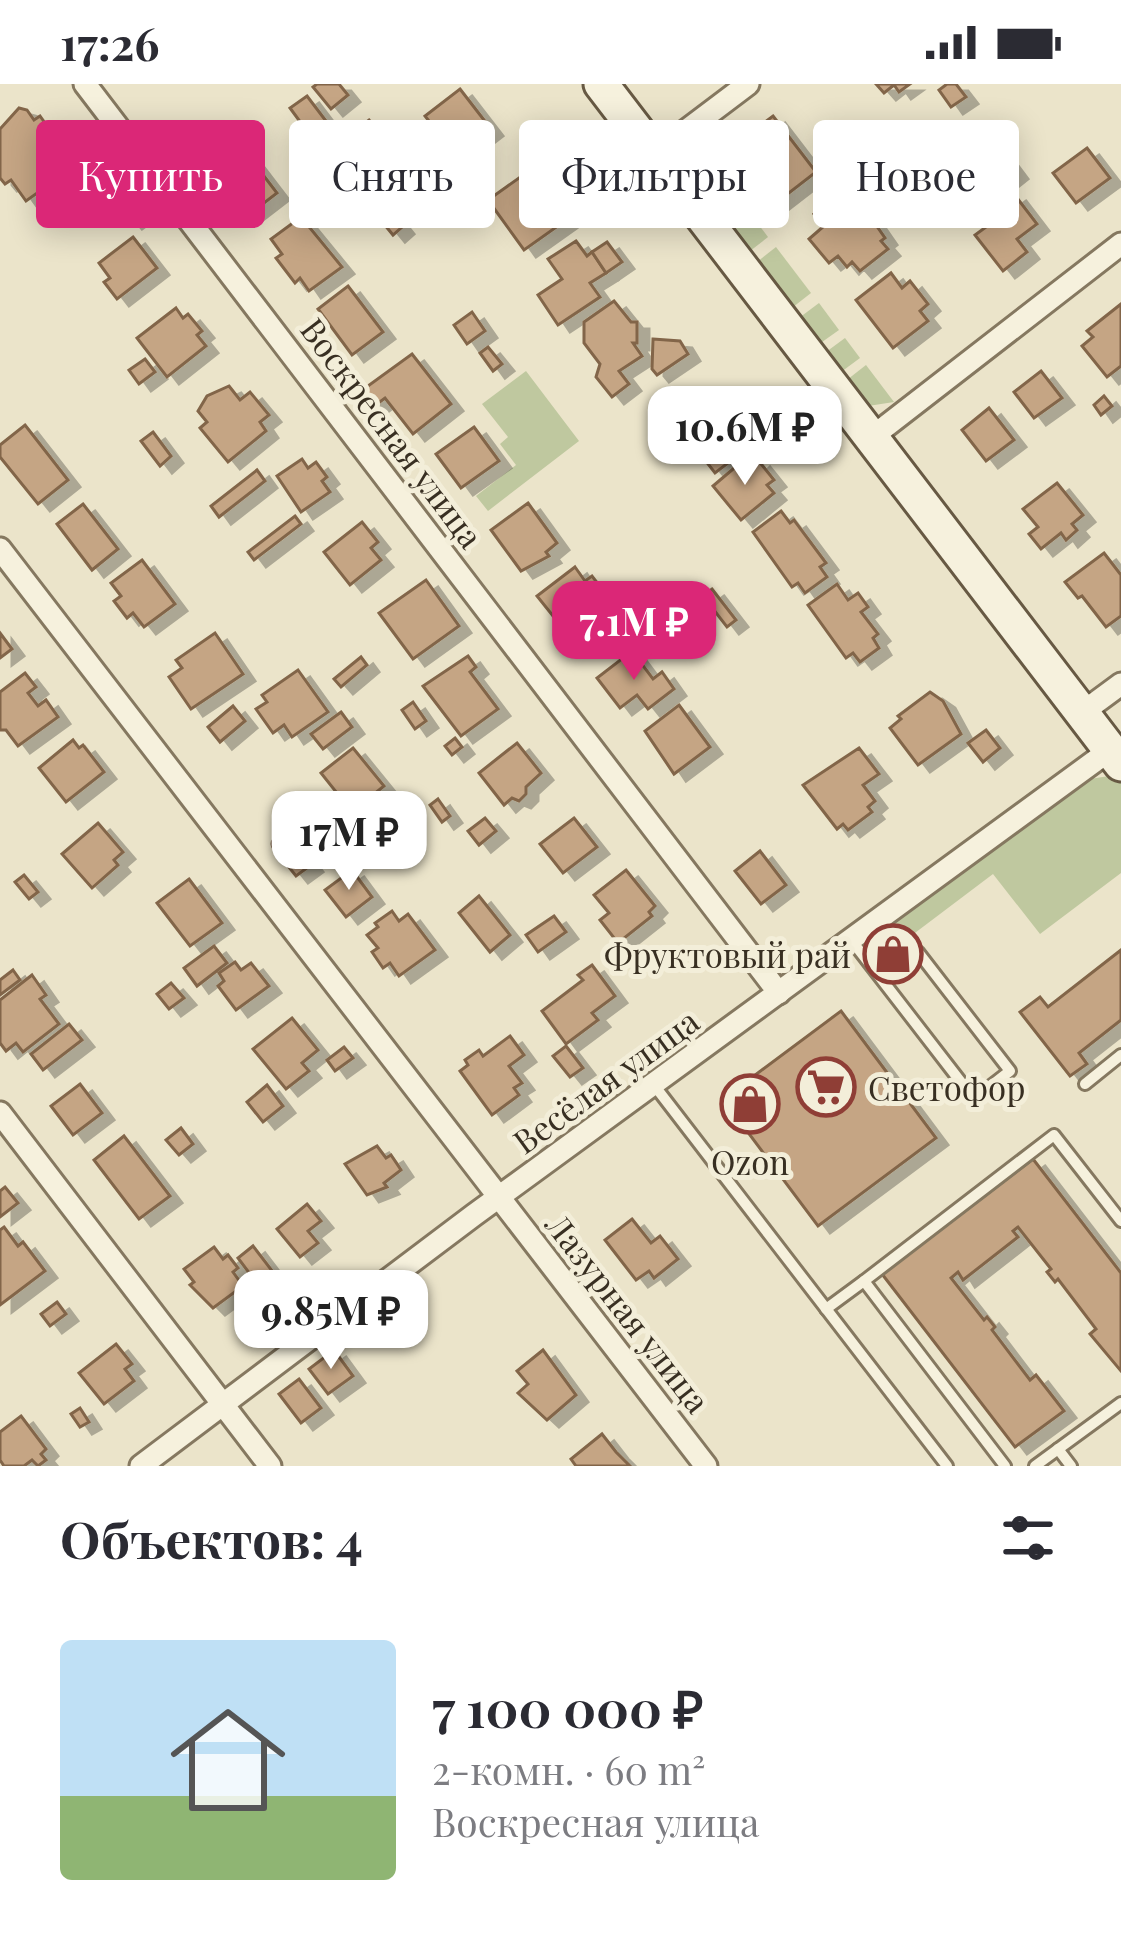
<!DOCTYPE html>
<html lang="ru">
<head>
<meta charset="utf-8">
<style>
  :root { --surface:#fff; --page:#f2f2f3; --text:#2b2b33; --muted:#7c7c81; --accent:#db2777 }
  body { margin:0; font-family:"Playfair Display",serif; background:var(--page); color:var(--text); height:100vh; display:flex; flex-direction:column; font-size:45px; white-space:nowrap }
  * { box-sizing:border-box; margin:0 }
  p { font-size:39px; color:var(--muted) }
  .icon { flex:none; width:66px; height:66px; fill:none; stroke:currentColor; stroke-width:2; stroke-linecap:round; stroke-linejoin:round }
  .map { position:relative; height:1382px; overflow:hidden }
  .panel { display:flex; flex-direction:column; background:var(--surface); flex:1 }
  .panel>* { flex:none }
  .guide { position:absolute; left:36px; top:36px; width:1050px; height:108px; display:flex; gap:24px }
  .price { position:absolute; translate:-50% -102px; padding:0 27px; border-radius:24px; background:#fff; color:#222; font-size:39px; line-height:78px; filter:drop-shadow(0 3px 6px #0008) }
  .price::after { content:''; position:absolute; left:50%; top:72px; width:36px; height:27px; margin-left:-18px; background:inherit; clip-path:polygon(0 0,100% 0,50% 100%) }
  .price.active { background:var(--accent); color:#fff }
  ul { padding:0; list-style:none }
  li { display:flex; align-items:center; gap:36px; height:300px; padding:0 60px }
  li span { display:grid; place-items:center; flex:none; width:336px; height:240px; border-radius:12px; color:#555 }
  li>.icon { margin-inline-start:auto }
  span .icon { width:144px; height:144px; fill:#fffc; stroke-width:1 }
  li b { font-size:51px }
  h2 { display:flex; justify-content:space-between; align-items:center; height:144px; padding:0 60px; font-size:51px }
  .tag { padding:0 42px; border-radius:12px; background:var(--surface); box-shadow:0 6px 30px #0003; font-size:42px; line-height:108px }
  .tag.active { background:var(--accent); color:#fff }
  .status { display:flex; justify-content:space-between; align-items:center; height:84px; padding:0 60px; background:var(--surface); direction:ltr }
  .status svg { height:33px; fill:currentColor }
  .map>svg:first-child { display:block }
</style>
</head>
<body>
<div class="status"><b>17:26</b><svg viewBox="0 0 49 12"><path d="M0 12V9h3v3zM5 12V6h3v6zM10 12V3h3v9zM15 12V0h3v12zM26 1h20v11H26zM47 4h2v5h-2z"/></svg></div>
<div class="map">
<svg width="1121" height="1382" viewBox="0 0 1121 1382">
  <defs>
    <filter id="shadow"><feDropShadow dx="12" dy="7" stdDeviation="0" flood-color="#0004"/></filter>
  </defs>
  <rect width="100%" height="100%" fill="#ebe4ca"/>
  <g fill="#bfc89f">
    <polygon points="690,53 723,94 699,112 678,78 682,62"/>
    <polygon points="743,120 768,153 745,171 720,138"/>
    <polygon points="776,163 811,209 788,227 753,181"/>
    <polygon points="819,219 839,246 815,263 795,237"/>
    <polygon points="845,254 860,274 837,291 822,271"/>
    <polygon points="866,281 894,318 868,322 843,299"/>
    <polygon points="526,287 579,357 488,427 476,412 516,381 500,360 508,353 482,320"/>
    <polygon points="1109,692 1121,699 1121,789 1040,850 993,790 891,867 883,857 883,847 1090,695"/>
  </g>
  <g fill="#c5a584" stroke="#826548" stroke-width="3" filter="url(#shadow)">
    <polygon points="317,0 339,0 348,11 331,25 313,3"/>
    <polygon points="876,0 910,0 899,8 894,1 884,9"/>
    <polygon points="947,0 956,0 966,13 951,23 939,6"/>
    <polygon points="460,5 491,45 456,72 425,32"/>
    <polygon points="307,12 326,37 309,50 290,24"/>
    <polygon points="19,24 27,26 34,36 40,32 55,53 50,56 71,85 26,117 11,96 5,100 0,94 0,45"/>
    <polygon points="773,32 816,88 776,119 764,105 768,102 742,67 759,54 753,47"/>
    <polygon points="369,36 384,55 363,71 348,52"/>
    <polygon points="872,38 886,57 875,65 867,55 861,60 854,51"/>
    <polygon points="889,59 902,73 882,90 869,76"/>
    <polygon points="995,60 1016,88 996,104 974,75"/>
    <polygon points="241,62 277,109 246,133 232,115 227,119 213,100 218,96 210,85"/>
    <polygon points="1087,64 1110,94 1076,119 1053,89"/>
    <polygon points="360,81 384,111 369,122 346,92"/>
    <polygon points="526,89 549,121 566,109 579,127 524,166 488,116"/>
    <polygon points="843,107 855,121 860,118 885,154 881,157 888,165 860,187 852,178 847,183 838,172 829,179 809,155 824,142 814,130"/>
    <polygon points="1014,110 1037,140 1017,155 1027,168 1003,187 975,151 986,143 980,136"/>
    <polygon points="127,112 141,130 130,138 116,121"/>
    <polygon points="385,122 402,143 393,151 375,129"/>
    <polygon points="301,133 342,183 309,207 300,194 295,199 276,174 282,170 271,155"/>
    <polygon points="133,153 157,184 117,215 104,198 110,194 99,179"/>
    <polygon points="576,157 587,172 592,168 606,189 590,199 600,213 558,241 538,211 562,195 548,175"/>
    <polygon points="607,158 622,178 606,189 592,168"/>
    <polygon points="891,189 902,204 910,197 928,220 920,227 928,237 893,264 856,216"/>
    <polygon points="348,202 383,248 352,271 318,225"/>
    <polygon points="614,217 631,238 637,238 637,259 633,259 642,272 619,287 629,300 612,313 596,293 600,280 584,259 584,238"/>
    <polygon points="1121,220 1121,282 1107,293 1082,262 1093,253 1087,247"/>
    <polygon points="176,224 183,234 188,230 202,247 197,251 206,262 167,293 137,254"/>
    <polygon points="472,228 485,247 467,260 454,241"/>
    <polygon points="653,255 680,257 688,270 657,291 652,285"/>
    <polygon points="488,263 502,280 493,287 480,269"/>
    <polygon points="412,270 451,320 413,350 385,314 373,323 361,307"/>
    <polygon points="145,275 155,288 139,300 129,286"/>
    <polygon points="1041,287 1062,314 1034,334 1014,308"/>
    <polygon points="229,302 240,316 250,308 269,331 260,338 266,347 228,378 200,344 207,338 198,327 207,312"/>
    <polygon points="679,304 702,330 674,353 652,327"/>
    <polygon points="1104,312 1112,322 1101,331 1094,321"/>
    <polygon points="989,324 1014,356 986,377 962,346"/>
    <polygon points="25,341 68,396 38,420 0,373 0,361"/>
    <polygon points="474,343 499,377 461,404 436,370"/>
    <polygon points="153,348 171,372 160,382 141,357"/>
    <polygon points="731,356 741,369 715,389 705,376"/>
    <polygon points="746,374 752,382 758,376 774,396 767,401 774,409 741,436 713,402"/>
    <polygon points="302,375 308,384 316,378 327,393 322,397 330,408 301,428 277,392"/>
    <polygon points="257,386 265,397 219,433 211,422"/>
    <polygon points="1057,399 1083,431 1072,440 1077,446 1066,456 1061,449 1041,465 1029,450 1038,443 1023,425"/>
    <polygon points="528,419 557,459 546,468 549,472 521,487 491,446"/>
    <polygon points="83,420 118,465 92,486 57,440"/>
    <polygon points="781,427 790,439 794,436 826,479 820,483 827,493 805,509 798,499 792,503 753,448"/>
    <polygon points="295,432 301,440 254,476 248,468"/>
    <polygon points="362,438 378,458 371,464 381,476 350,501 324,468"/>
    <polygon points="1104,469 1121,491 1121,532 1106,543 1082,512 1078,514 1065,498"/>
    <polygon points="142,476 175,520 144,543 133,529 127,534 114,517 121,512 111,499"/>
    <polygon points="575,483 585,497 592,492 609,514 602,520 613,534 577,562 537,512"/>
    <polygon points="426,496 459,542 413,575 379,529"/>
    <polygon points="837,500 848,516 858,509 868,523 861,528 878,550 873,554 879,564 860,578 853,569 846,574 808,521"/>
    <polygon points="712,505 736,536 727,543 703,512"/>
    <polygon points="0,549 12,565 0,574"/>
    <polygon points="215,549 243,590 191,625 169,593 182,584 176,576"/>
    <polygon points="632,567 653,595 662,588 674,605 648,625 637,611 620,624 597,594"/>
    <polygon points="468,572 476,583 470,588 498,625 461,652 423,602"/>
    <polygon points="361,573 367,581 341,603 334,595"/>
    <polygon points="298,586 328,628 292,653 284,641 273,649 256,625 267,618 262,611"/>
    <polygon points="25,589 36,603 28,609 38,622 46,616 58,633 18,662 6,646 0,646 0,608"/>
    <polygon points="930,608 943,617 961,650 918,681 890,644 901,635 898,632"/>
    <polygon points="413,618 426,637 415,645 402,626"/>
    <polygon points="679,621 710,663 674,690 645,647"/>
    <polygon points="233,622 245,637 220,658 208,643"/>
    <polygon points="341,628 352,643 323,665 311,650"/>
    <polygon points="986,646 1000,664 983,678 968,659"/>
    <polygon points="455,654 462,663 452,671 445,662"/>
    <polygon points="73,656 79,664 83,661 104,688 66,718 39,684"/>
    <polygon points="517,659 541,689 526,703 526,710 519,717 512,714 504,721 479,689"/>
    <polygon points="353,664 384,702 352,728 321,689"/>
    <polygon points="859,664 879,690 863,701 875,717 868,723 872,728 848,746 843,740 837,745 803,701"/>
    <polygon points="438,715 450,732 442,738 430,721"/>
    <polygon points="485,734 496,747 479,761 468,747"/>
    <polygon points="574,734 597,763 563,789 540,760"/>
    <polygon points="98,739 123,768 114,776 118,781 92,804 62,770"/>
    <polygon points="336,746 344,757 326,771 318,760"/>
    <circle cx="279" cy="760" r="7"/>
    <polygon points="299,766 311,781 296,792 284,777"/>
    <polygon points="760,767 786,801 761,820 735,787"/>
    <polygon points="352,786 372,813 346,833 325,806"/>
    <polygon points="626,786 655,822 649,828 652,832 618,859 600,836 609,829 594,811"/>
    <polygon points="24,791 38,808 29,815 15,798"/>
    <polygon points="189,795 222,839 190,862 157,819"/>
    <polygon points="479,812 510,851 490,868 459,829"/>
    <polygon points="392,827 399,837 408,830 435,866 399,892 390,879 383,884 372,868 378,864 367,851 378,843 375,839"/>
    <polygon points="554,832 566,848 538,868 526,851"/>
    <polygon points="214,862 227,879 197,902 184,884"/>
    <polygon points="1121,866 1121,936 1079,969 1087,980 1070,992 1020,928 1040,913 1048,923"/>
    <polygon points="235,878 241,886 251,879 269,902 236,926 218,902 224,897 219,889"/>
    <polygon points="592,881 615,912 592,929 598,936 566,960 542,927 583,896 578,891"/>
    <polygon points="13,886 20,896 0,911 0,896"/>
    <polygon points="32,891 46,911 40,915 59,940 23,968 16,959 6,967 0,959 0,916"/>
    <polygon points="171,899 184,914 169,925 157,910"/>
    <polygon points="841,927 936,1054 818,1142 723,1015"/>
    <polygon points="292,934 318,966 302,979 309,987 286,1005 253,965"/>
    <polygon points="69,940 82,956 43,986 31,970"/>
    <polygon points="510,952 524,971 509,982 522,999 514,1004 519,1011 492,1031 460,987 468,981 465,976 479,966 483,972"/>
    <polygon points="566,962 583,984 570,993 553,972"/>
    <polygon points="344,963 353,974 335,987 327,976"/>
    <polygon points="80,1000 102,1029 73,1051 51,1022"/>
    <polygon points="267,1001 283,1022 263,1038 247,1018"/>
    <polygon points="181,1044 193,1060 179,1071 166,1056"/>
    <polygon points="124,1052 170,1112 139,1135 94,1076"/>
    <polygon points="377,1062 386,1074 391,1071 401,1086 384,1099 387,1103 367,1111 345,1080"/>
    <polygon points="1033,1075 1121,1189 1121,1287 1090,1250 1096,1245 1058,1195 1055,1198 1047,1188 1051,1185 1018,1143 1013,1147 1018,1153 963,1196 958,1188 951,1194 984,1236 987,1233 995,1243 992,1246 1030,1296 1036,1291 1064,1327 1015,1363 882,1190"/>
    <polygon points="5,1103 18,1119 0,1133 0,1107"/>
    <polygon points="307,1120 321,1137 308,1147 318,1159 300,1173 277,1145"/>
    <polygon points="632,1135 651,1159 660,1152 678,1175 654,1194 649,1187 636,1196 605,1156"/>
    <polygon points="4,1143 18,1162 23,1158 45,1187 0,1221 0,1146"/>
    <polygon points="253,1162 286,1205 265,1221 253,1207 259,1202 238,1174"/>
    <polygon points="214,1163 223,1175 228,1171 238,1184 233,1188 243,1202 213,1224 190,1201 194,1198 184,1185"/>
    <polygon points="57,1218 66,1230 50,1242 41,1230"/>
    <polygon points="116,1260 132,1280 125,1285 134,1297 104,1320 79,1289"/>
    <polygon points="334,1266 353,1292 328,1310 309,1285"/>
    <polygon points="543,1266 576,1311 547,1336 518,1309 528,1300 517,1287"/>
    <polygon points="299,1295 321,1324 301,1339 279,1310"/>
    <polygon points="80,1324 89,1338 80,1343 71,1330"/>
    <polygon points="21,1332 46,1365 41,1370 46,1376 38,1382 32,1376 24,1382 4,1382 0,1376 0,1348"/>
    <polygon points="602,1350 616,1368 630,1382 576,1382 571,1375"/>
  </g>
  <g fill="none" stroke-linecap="round" stroke-linejoin="round">
    <g stroke="#857860" stroke-width="16">
      <g id="lane">
        <polyline points="852,857 974,1015 1010,987 918,868 882,895"/>
        <polyline points="1085,1000 1121,971"/>
        <polyline points="654,1001 947,1382"/>
        <polyline points="826,1225 864,1197"/>
        <polyline points="1058,1365 1071,1382"/>
        <polyline points="1005,1382 864,1197 1054,1051 1121,1137"/>
        <polyline points="1035,1382 1121,1319"/>
      </g>
    </g>
    <g stroke="#857860" stroke-width="27">
      <g id="street">
        <polyline points="85,0 779,909"/>
        <polyline points="654,71 748,0"/>
        <polyline points="872,353 1121,160"/>
        <polyline points="0,465 706,1382"/>
        <polyline points="1083,628 1121,600"/>
        <polyline points="0,1029 270,1382"/>
        <polyline points="141,1382 474,1131 1110,666"/>
      </g>
    </g>
    <g stroke="#675943" stroke-width="39">
      <polyline id="secondary" points="601,0 1121,680"/>
    </g>
    <use href="#lane" stroke="#f6f1dd" stroke-width="10"/>
    <use href="#street" stroke="#f6f1dd" stroke-width="21"/>
    <use href="#secondary" stroke="#f6f1dd" stroke-width="33"/>
  </g>
  <defs>
    <g id="shop-ring" transform="scale(3)"><circle r="9.5" fill="#f3eed9" stroke="#8f3e36" stroke-width="1.5"/><path d="M-5-2.5h2.3a2.7 3.5 0 0 1 5.4 0H5L5.5 6h-11ZM-1.5-2.5h3a1.5 2.3 0 0 0-3 0Z" fill="#8f3e36"/></g>
    <g id="supermarket-ring" transform="scale(3)"><circle r="9.5" fill="#f3eed9" stroke="#8f3e36" stroke-width="1.5"/><path d="M-6-5.5h2.5l.6 2H6L4.5 2H-2.5L-4.4-4H-6ZM-1.5 3.2a1.3 1.3 0 1 0 .1 0ZM3 3.2a1.3 1.3 0 1 0 .1 0Z" fill="#8f3e36"/></g>
  </defs>
  <g fill-rule="evenodd">
    <use href="#shop-ring" x="893" y="870"/>
    <use href="#supermarket-ring" x="826" y="1003"/>
    <use href="#shop-ring" x="750" y="1020"/>
  </g>
  <g text-anchor="middle" dominant-baseline="central" stroke-width="10" stroke-linejoin="round" paint-order="stroke">
    <g font-size="33" fill="#382f22" stroke="#f3eed9">
      <text transform="translate(393 348) rotate(53)">Воскресная улица</text>
      <text transform="translate(605 996) rotate(-36)">Весёлая улица</text>
      <text transform="translate(629 1228) rotate(52)">Лазурная улица</text>
    </g>
    <g font-size="33" fill="#382f22" stroke="#f3eed9" text-anchor="end">
      <text x="851" y="870">Фруктовый рай</text>
      <text x="868" y="1003" text-anchor="start">Светофор</text>
      <text x="750" y="1077" text-anchor="middle">Ozon</text>
    </g>
  </g>
</svg>
<b class="price" style="left:745px;top:404px">10.6M ₽</b>
<b class="price active" style="left:634px;top:599px">7.1M ₽</b>
<b class="price" style="left:349px;top:809px">17M ₽</b>
<b class="price" style="left:331px;top:1288px">9.85M ₽</b>
<div class="guide">
<a class="tag active">Купить</a>
<a class="tag">Снять</a>
<a class="tag">Фильтры</a>
<a class="tag">Новое</a>
</div>
</div>
<section class="panel">
<h2>Объектов: 4<svg class="icon" aria-label="filters" viewBox="0 0 24 24"><path d="M4 7h16M4 17h16"/><circle cx="9" cy="7" r="2"/><circle cx="15" cy="17" r="2"/></svg></h2>
<ul>
<li><span style="background:linear-gradient(#bfe0f5 65%,#8fb573 0)"><svg class="icon" aria-label="home" viewBox="0 0 24 24"><path d="M3 11l9-7 9 7M6 9v11h12V9"/></svg></span><div><b>7 100 000 ₽</b><p>2-комн. · 60 m²</p><p>Воскресная улица</p></div></li>
</ul>
</section>
</body>
</html>
